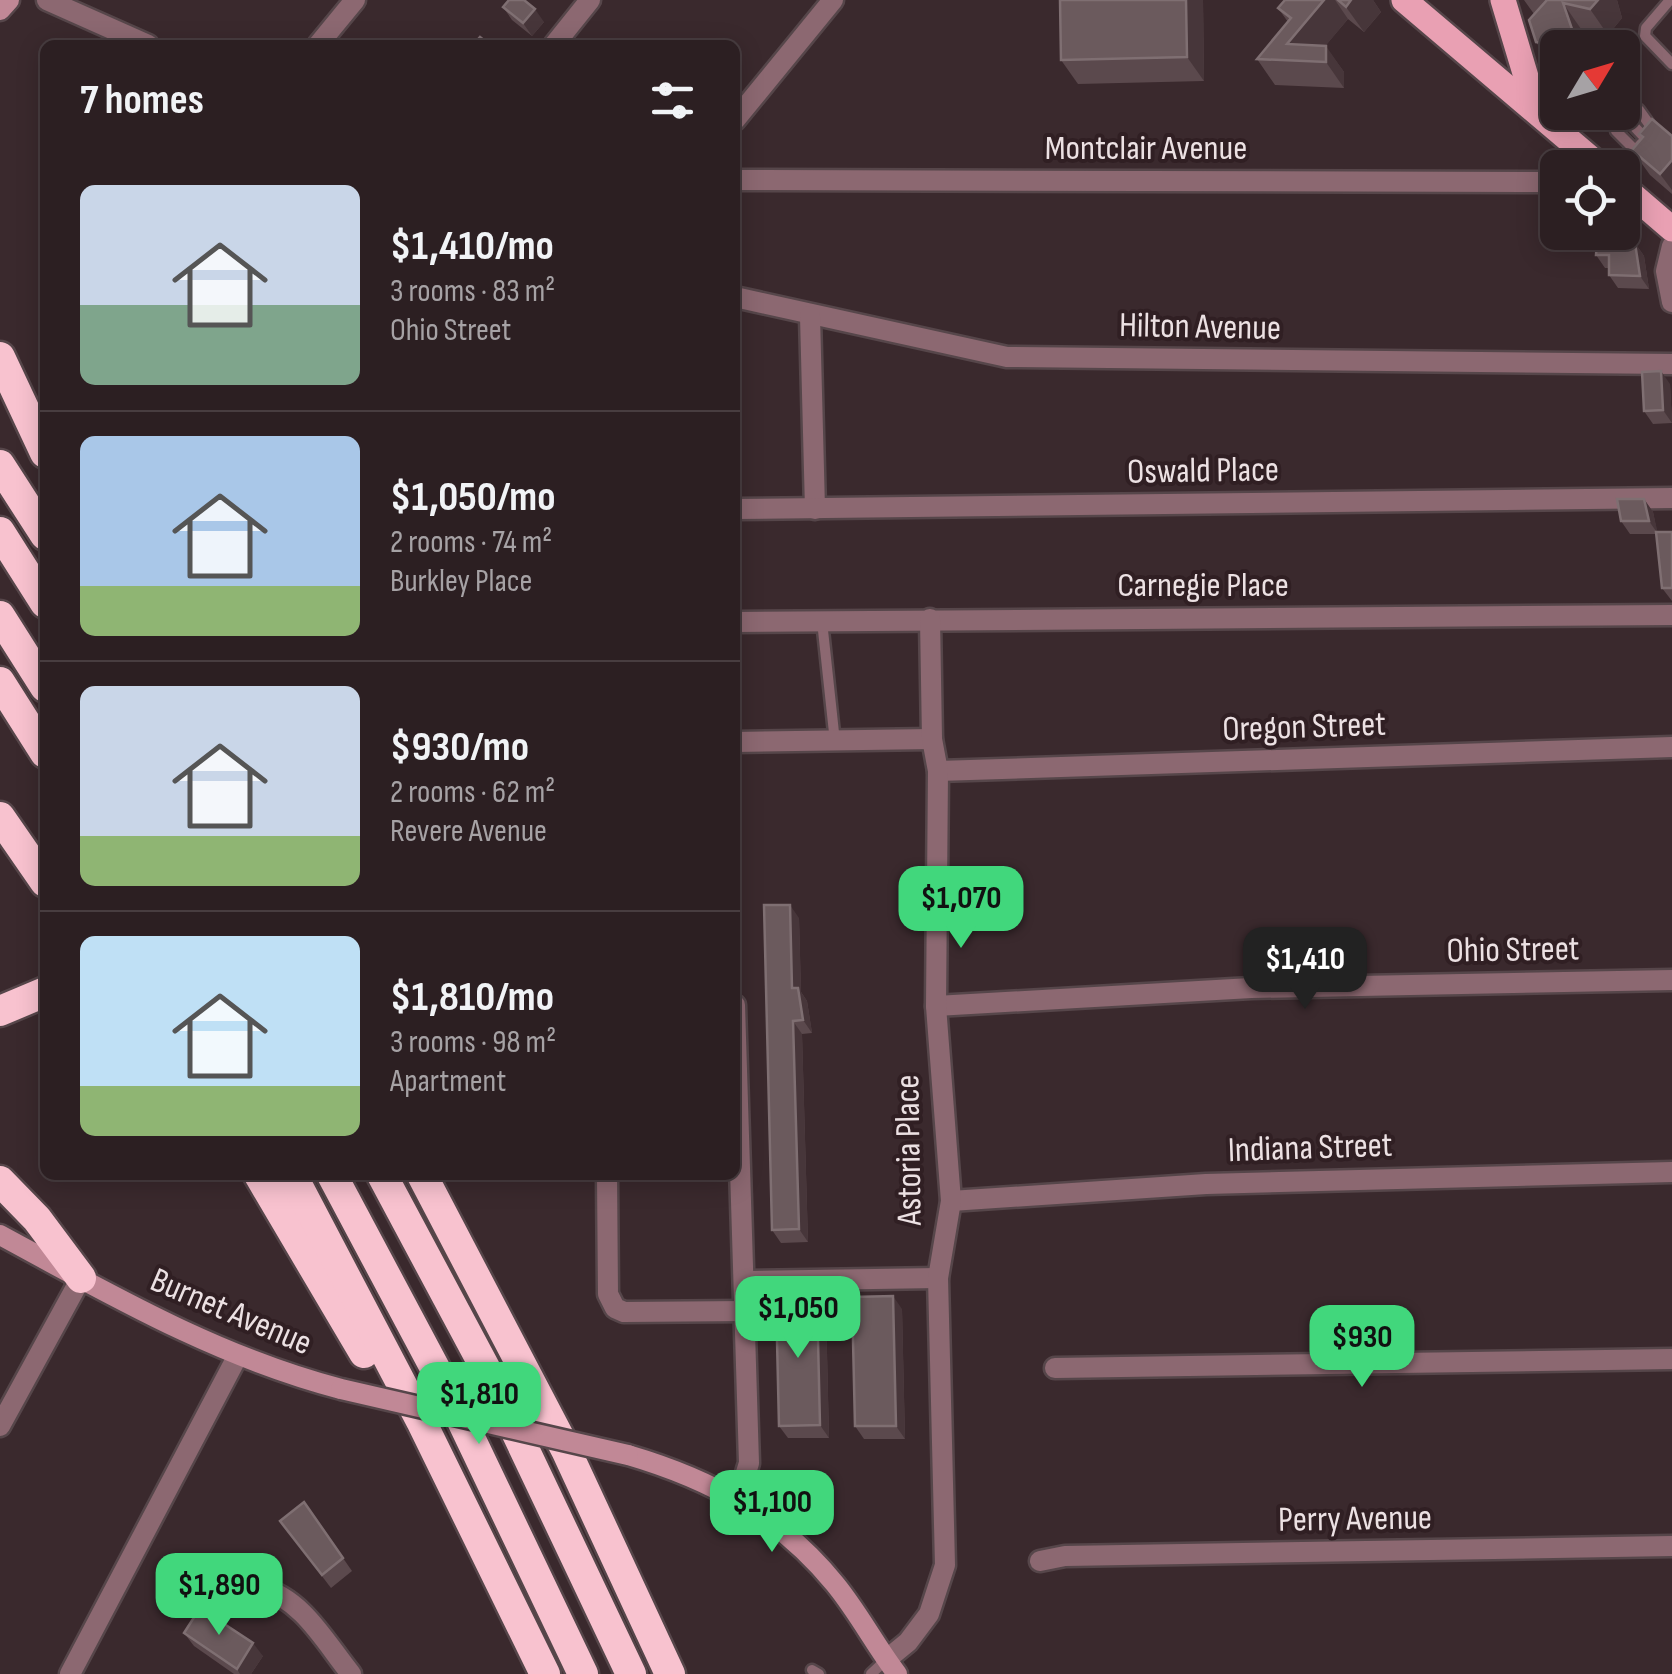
<!DOCTYPE html>
<html lang="en">
<head>
<meta charset="utf-8">
<style>
  :root { --surface:#2c1f22; --page:#382c2f; --text:#f1f3f6; --muted:#a6a2a5; --line:#483d40; --accent:#41d77c }
  body { margin:0; font-family:"Sofia Sans Condensed",sans-serif; background:var(--page); color:var(--text); height:100vh; display:flex; flex-direction:column; font-size:38px; white-space:nowrap }
  * { box-sizing:border-box; margin:0 }
  p { font-size:32px; color:var(--muted) }
  .icon { flex:none; width:55px; height:55px; fill:none; stroke:currentColor; stroke-width:2; stroke-linecap:round; stroke-linejoin:round }
  .map { position:relative; flex:1; overflow:hidden }
  .drawer { position:absolute; left:40px; top:40px; width:700px; height:1140px; display:flex; flex-direction:column; background:var(--surface); border-radius:15px; box-shadow:0 5px 25px #0003,0 0 0 2px var(--line) }
  .drawer>* { flex:none }
  .needle { width:65px; rotate:52deg }
  .fabs { position:absolute; left:1540px; top:30px; display:grid; gap:20px }
  .fabs a { display:grid; place-items:center; width:100px; height:100px; border-radius:15px; background:var(--surface); box-shadow:0 5px 25px #0003,0 0 0 2px var(--line); font-size:50px }
  .price { position:absolute; translate:-50% -85px; padding:0 22px; border-radius:20px; background:var(--accent); color:#111; font-size:32px; line-height:65px; filter:drop-shadow(0 2px 5px #0008) }
  .price::after { content:''; position:absolute; left:50%; top:60px; width:30px; height:22px; margin-left:-15px; background:inherit; clip-path:polygon(0 0,100% 0,50% 100%) }
  .price.current { background:#222; color:#fff }
  ul { padding:0; list-style:none }
  li { display:flex; align-items:center; gap:30px; height:250px; padding:0 40px }
  li+li { border-top:2px solid var(--line) }
  li span { display:grid; place-items:center; flex:none; width:280px; height:200px; border-radius:15px; color:#555 }
  li>.icon { margin-inline-start:auto }
  span .icon { width:120px; height:120px; fill:#fffc; stroke-width:1 }
  li b { font-size:42px }
  h2 { display:flex; justify-content:space-between; align-items:center; height:120px; padding:0 40px; font-size:42px }
  .map>svg:first-child { display:block }
</style>
</head>
<body>
<div class="map">
<svg width="1672" height="1674" viewBox="0 0 1672 1674">
  <rect width="100%" height="100%" fill="#3a292d"/>
  <g fill="none" stroke-linecap="round" stroke-linejoin="round">
    <g stroke="#56464a" stroke-width="15">
      <g id="lane">
        <polyline points="1670,0 1646,28 1645,36 1672,64"/>
        <polyline points="1537,109 1558,98"/>
        <polyline points="1639,110 1654,131"/>
        <polyline points="1628,120 1646,139"/>
        <polyline points="1616,131 1635,150"/>
        <polyline points="1619,168 1642,143"/>
        <polyline points="822,621 835,742"/>
        <polyline points="812,1670 819,1674"/>
        <polyline points="871,1674 886,1660"/>
      </g>
    </g>
    <g stroke="#56464a" stroke-width="25">
      <g id="street">
        <polyline points="47,0 148,45"/>
        <polyline points="318,45 355,0"/>
        <polyline points="554,45 590,0"/>
        <polyline points="735,120 833,0"/>
        <polyline points="735,180 1558,182"/>
        <polyline points="1672,246 1666,271 1672,302"/>
        <polyline points="735,297 1007,357 1672,364"/>
        <polyline points="810,316 815,509"/>
        <polyline points="735,509 1672,498"/>
        <polyline points="735,622 1672,615"/>
        <polyline points="735,742 932,739"/>
        <polyline points="938,771 1672,747"/>
        <polyline points="735,1005 749,1463 738,1499"/>
        <polyline points="936,1006 1251,988 1672,980"/>
        <polyline points="607,1175 608,1294 615,1308 624,1312 746,1311"/>
        <polyline points="951,1201 1206,1184 1672,1172"/>
        <polyline points="746,1281 938,1278"/>
        <polyline points="1055,1368 1672,1359"/>
        <polyline points="0,1426 81,1278"/>
        <polyline points="1040,1561 1065,1556 1672,1546"/>
        <path d="M260,1588C302,1598 325,1642 351,1674"/>
        <polyline points="886,1660 908,1642 929,1614 945,1565 938,1278 951,1201 936,1006 938,771 932,739 930,619"/>
        <polyline points="70,1674 237,1357"/>
      </g>
    </g>
    <g stroke="#56464a" stroke-width="25">
      <g id="secondary">
        <polyline points="0,10 9,0"/>
        <path d="M0,1235C111,1295 218,1357 341,1389"/>
        <path d="M628,1455C710,1479 780,1516 835,1584C858,1612 875,1645 897,1674"/>
      </g>
    </g>
    <g stroke="#56464a" stroke-width="30">
      <g id="primary">
        <polyline points="1404,0 1602,168"/>
        <polyline points="1503,0 1536,110"/>
        <polyline points="1622,186 1672,229"/>
      </g>
    </g>
    <g stroke="#56464a" stroke-width="35">
      <g id="highway">
        <polyline points="0,357 45,453"/>
        <polyline points="0,465 45,535"/>
        <polyline points="0,532 45,603"/>
        <polyline points="0,616 45,687"/>
        <polyline points="0,682 45,753"/>
        <polyline points="0,817 45,882"/>
        <polyline points="0,1011 45,992"/>
        <polyline points="259,1175 364,1353"/>
        <polyline points="292,1175 421,1421 545,1674"/>
        <polyline points="332,1175 453,1402 583,1674"/>
        <polyline points="382,1175 490,1377 631,1674"/>
        <polyline points="422,1175 566,1450 670,1674"/>
        <polyline points="0,1181 37,1219 81,1278"/>
      </g>
    </g>
    <use href="#lane" stroke="#8c6871" stroke-width="10"/>
    <use href="#street" stroke="#8c6871" stroke-width="20"/>
    <use href="#secondary" stroke="#c18896" stroke-width="20"/>
    <use href="#primary" stroke="#e9a0b3" stroke-width="25"/>
    <use href="#highway" stroke="#f8c2cf" stroke-width="30"/>
    <g stroke="#56464a" stroke-width="25" stroke-linecap="butt">
      <polyline id="secondary-bridge" points="341,1389 628,1455"/>
    </g>
    <use href="#secondary-bridge" stroke="#c18896" stroke-width="20"/>
  </g>
  <g fill="#5b494d">
    <polygon points="1060,0 1203,0 1204,81 1078,84 1061,60"/>
    <polygon points="1285,0 1373,0 1381,12 1364,32 1348,19 1325,46 1344,72 1344,88 1275,85 1257,59 1288,22 1278,8"/>
    <polygon points="1524,0 1617,0 1622,18 1608,35 1581,29 1588,48 1558,48 1558,68 1554,67 1536,42 1534,14"/>
    <polygon points="503,7 544,22 532,36 512,20"/>
    <polygon points="1639,134 1672,136 1672,194 1650,175 1632,150 1642,138"/>
    <polygon points="1635,243 1644,256 1649,289 1618,288 1609,275 1609,268 1605,268 1596,255"/>
    <polygon points="1670,384 1672,423 1653,424 1644,411"/>
    <polygon points="1644,499 1653,512 1657,532 1672,532 1672,601 1662,588 1656,534 1630,534 1621,521"/>
    <polygon points="799,918 801,992 807,1001 812,1033 802,1034 808,1242 781,1243 772,1230"/>
    <polygon points="817,1297 826,1310 829,1438 788,1438 779,1426"/>
    <polygon points="902,1309 905,1439 864,1439 855,1426"/>
    <polygon points="304,1502 352,1571 331,1588 280,1521"/>
    <polygon points="184,1633 263,1656 251,1674 234,1674 194,1646"/>
  </g>
  <g fill="#47363a">
    <polygon points="1186,0 1203,0 1204,81 1187,57"/>
    <polygon points="1324,0 1335,0 1348,19 1312,62 1287,44"/>
    <polygon points="1351,0 1373,0 1381,12 1364,32 1346,7"/>
    <polygon points="1598,0 1617,0 1622,18 1608,35 1590,9"/>
    <polygon points="1563,3 1581,29 1588,48 1560,48 1558,45"/>
    <polygon points="535,9 544,22 532,36 523,23"/>
    <polygon points="1326,46 1344,72 1344,88 1326,62"/>
    <polygon points="1672,160 1672,190 1660,174"/>
    <polygon points="1635,243 1644,256 1649,289 1640,276"/>
    <polygon points="1661,371 1670,384 1672,423 1663,410"/>
    <polygon points="1644,499 1653,512 1658,534 1649,521"/>
    <polygon points="790,905 799,918 801,992 807,1001 812,1033 803,1020 792,988"/>
    <polygon points="793,1021 802,1034 808,1242 799,1229"/>
    <polygon points="893,1296 902,1309 905,1439 896,1426"/>
    <polygon points="817,1297 826,1310 829,1438 820,1425"/>
    <polygon points="253,1643 263,1656 251,1674 240,1674 237,1669"/>
  </g>
  <g fill="#6b5a5d" stroke="#7f6f72" stroke-width="2.5">
    <polygon points="509,0 524,0 535,9 523,23 503,7"/>
    <polygon points="1060,0 1186,0 1187,57 1061,60"/>
    <polygon points="1285,0 1324,0 1287,44 1326,46 1326,62 1257,59 1291,18 1278,8"/>
    <polygon points="1338,0 1351,0 1346,7"/>
    <polygon points="1546,0 1598,0 1590,9 1563,3 1572,29 1558,45 1536,42 1529,20 1547,0"/>
    <polygon points="480,37 490,45 473,45"/>
    <polygon points="1652,119 1672,136 1672,160 1660,174 1632,150 1643,137 1639,134"/>
    <polygon points="1597,241 1635,243 1640,276 1609,275 1609,255 1596,255"/>
    <polygon points="1661,371 1663,410 1644,411 1642,372"/>
    <polygon points="1617,499 1644,499 1649,521 1621,521"/>
    <polygon points="1656,532 1672,532 1672,588 1662,588"/>
    <polygon points="764,905 790,905 792,988 798,988 803,1020 793,1021 799,1229 772,1230"/>
    <polygon points="893,1296 896,1426 855,1426 852,1297"/>
    <polygon points="776,1297 817,1297 820,1425 779,1426"/>
    <polygon points="304,1502 343,1558 322,1575 280,1521"/>
    <polygon points="200,1608 253,1643 237,1669 184,1633"/>
  </g>
  <g text-anchor="middle" dominant-baseline="central" stroke-width="8" stroke-linejoin="round" paint-order="stroke">
    <g font-size="35" fill="#ece1e3" stroke="#301f23">
      <text x="1146" y="148">Montclair Avenue</text>
      <text transform="translate(1200 327) rotate(1)">Hilton Avenue</text>
      <text transform="translate(1203 471) rotate(-1)">Oswald Place</text>
      <text x="1203" y="585">Carnegie Place</text>
      <text transform="translate(1304 727) rotate(-2)">Oregon Street</text>
      <text transform="translate(1513 950) rotate(-1)">Ohio Street</text>
      <text transform="translate(1310 1148) rotate(-2)">Indiana Street</text>
      <text transform="translate(909 1150) rotate(-91)">Astoria Place</text>
      <text transform="translate(231 1312) rotate(23)">Burnet Avenue</text>
      <text transform="translate(1355 1519) rotate(-1)">Perry Avenue</text>
    </g>
  </g>
</svg>
<div class="fabs">
<a><svg class="needle" viewBox="-14 -14 28 28"><path d="M0-13l5 13h-10z" fill="#e53935"/><path d="M0 13l5-13h-10z" fill="#a6a2a5"/></svg></a>
<a><svg class="icon" aria-label="locate" viewBox="0 0 24 24"><circle cx="12" cy="12" r="6"/><path d="M12 2v4M12 18v4M2 12h4M18 12h4"/></svg></a>
</div>
<b class="price" style="left:961px;top:951px">$1,070</b>
<b class="price current" style="left:1305px;top:1012px">$1,410</b>
<b class="price" style="left:798px;top:1361px">$1,050</b>
<b class="price" style="left:1362px;top:1390px">$930</b>
<b class="price" style="left:479px;top:1447px">$1,810</b>
<b class="price" style="left:772px;top:1555px">$1,100</b>
<b class="price" style="left:219px;top:1638px">$1,890</b>
<section class="drawer">
<h2>7 homes<svg class="icon" aria-label="filters" viewBox="0 0 24 24"><path d="M4 7h16M4 17h16"/><circle cx="9" cy="7" r="2"/><circle cx="15" cy="17" r="2"/></svg></h2>
<ul>
<li><span style="background:linear-gradient(#c9d6e8 60%,#7fa58c 0)"><svg class="icon" aria-label="home" viewBox="0 0 24 24"><path d="M3 11l9-7 9 7M6 9v11h12V9"/></svg></span><div><b>$1,410/mo</b><p>3 rooms · 83 m²</p><p>Ohio Street</p></div></li>
<li><span style="background:linear-gradient(#a9c7e8 75%,#8fb573 0)"><svg class="icon" aria-label="home" viewBox="0 0 24 24"><path d="M3 11l9-7 9 7M6 9v11h12V9"/></svg></span><div><b>$1,050/mo</b><p>2 rooms · 74 m²</p><p>Burkley Place</p></div></li>
<li><span style="background:linear-gradient(#c9d6e8 75%,#8fb573 0)"><svg class="icon" aria-label="home" viewBox="0 0 24 24"><path d="M3 11l9-7 9 7M6 9v11h12V9"/></svg></span><div><b>$930/mo</b><p>2 rooms · 62 m²</p><p>Revere Avenue</p></div></li>
<li><span style="background:linear-gradient(#bfe0f5 75%,#8fb573 0)"><svg class="icon" aria-label="home" viewBox="0 0 24 24"><path d="M3 11l9-7 9 7M6 9v11h12V9"/></svg></span><div><b>$1,810/mo</b><p>3 rooms · 98 m²</p><p>Apartment</p></div></li>
</ul>
</section>
</div>
</body>
</html>
